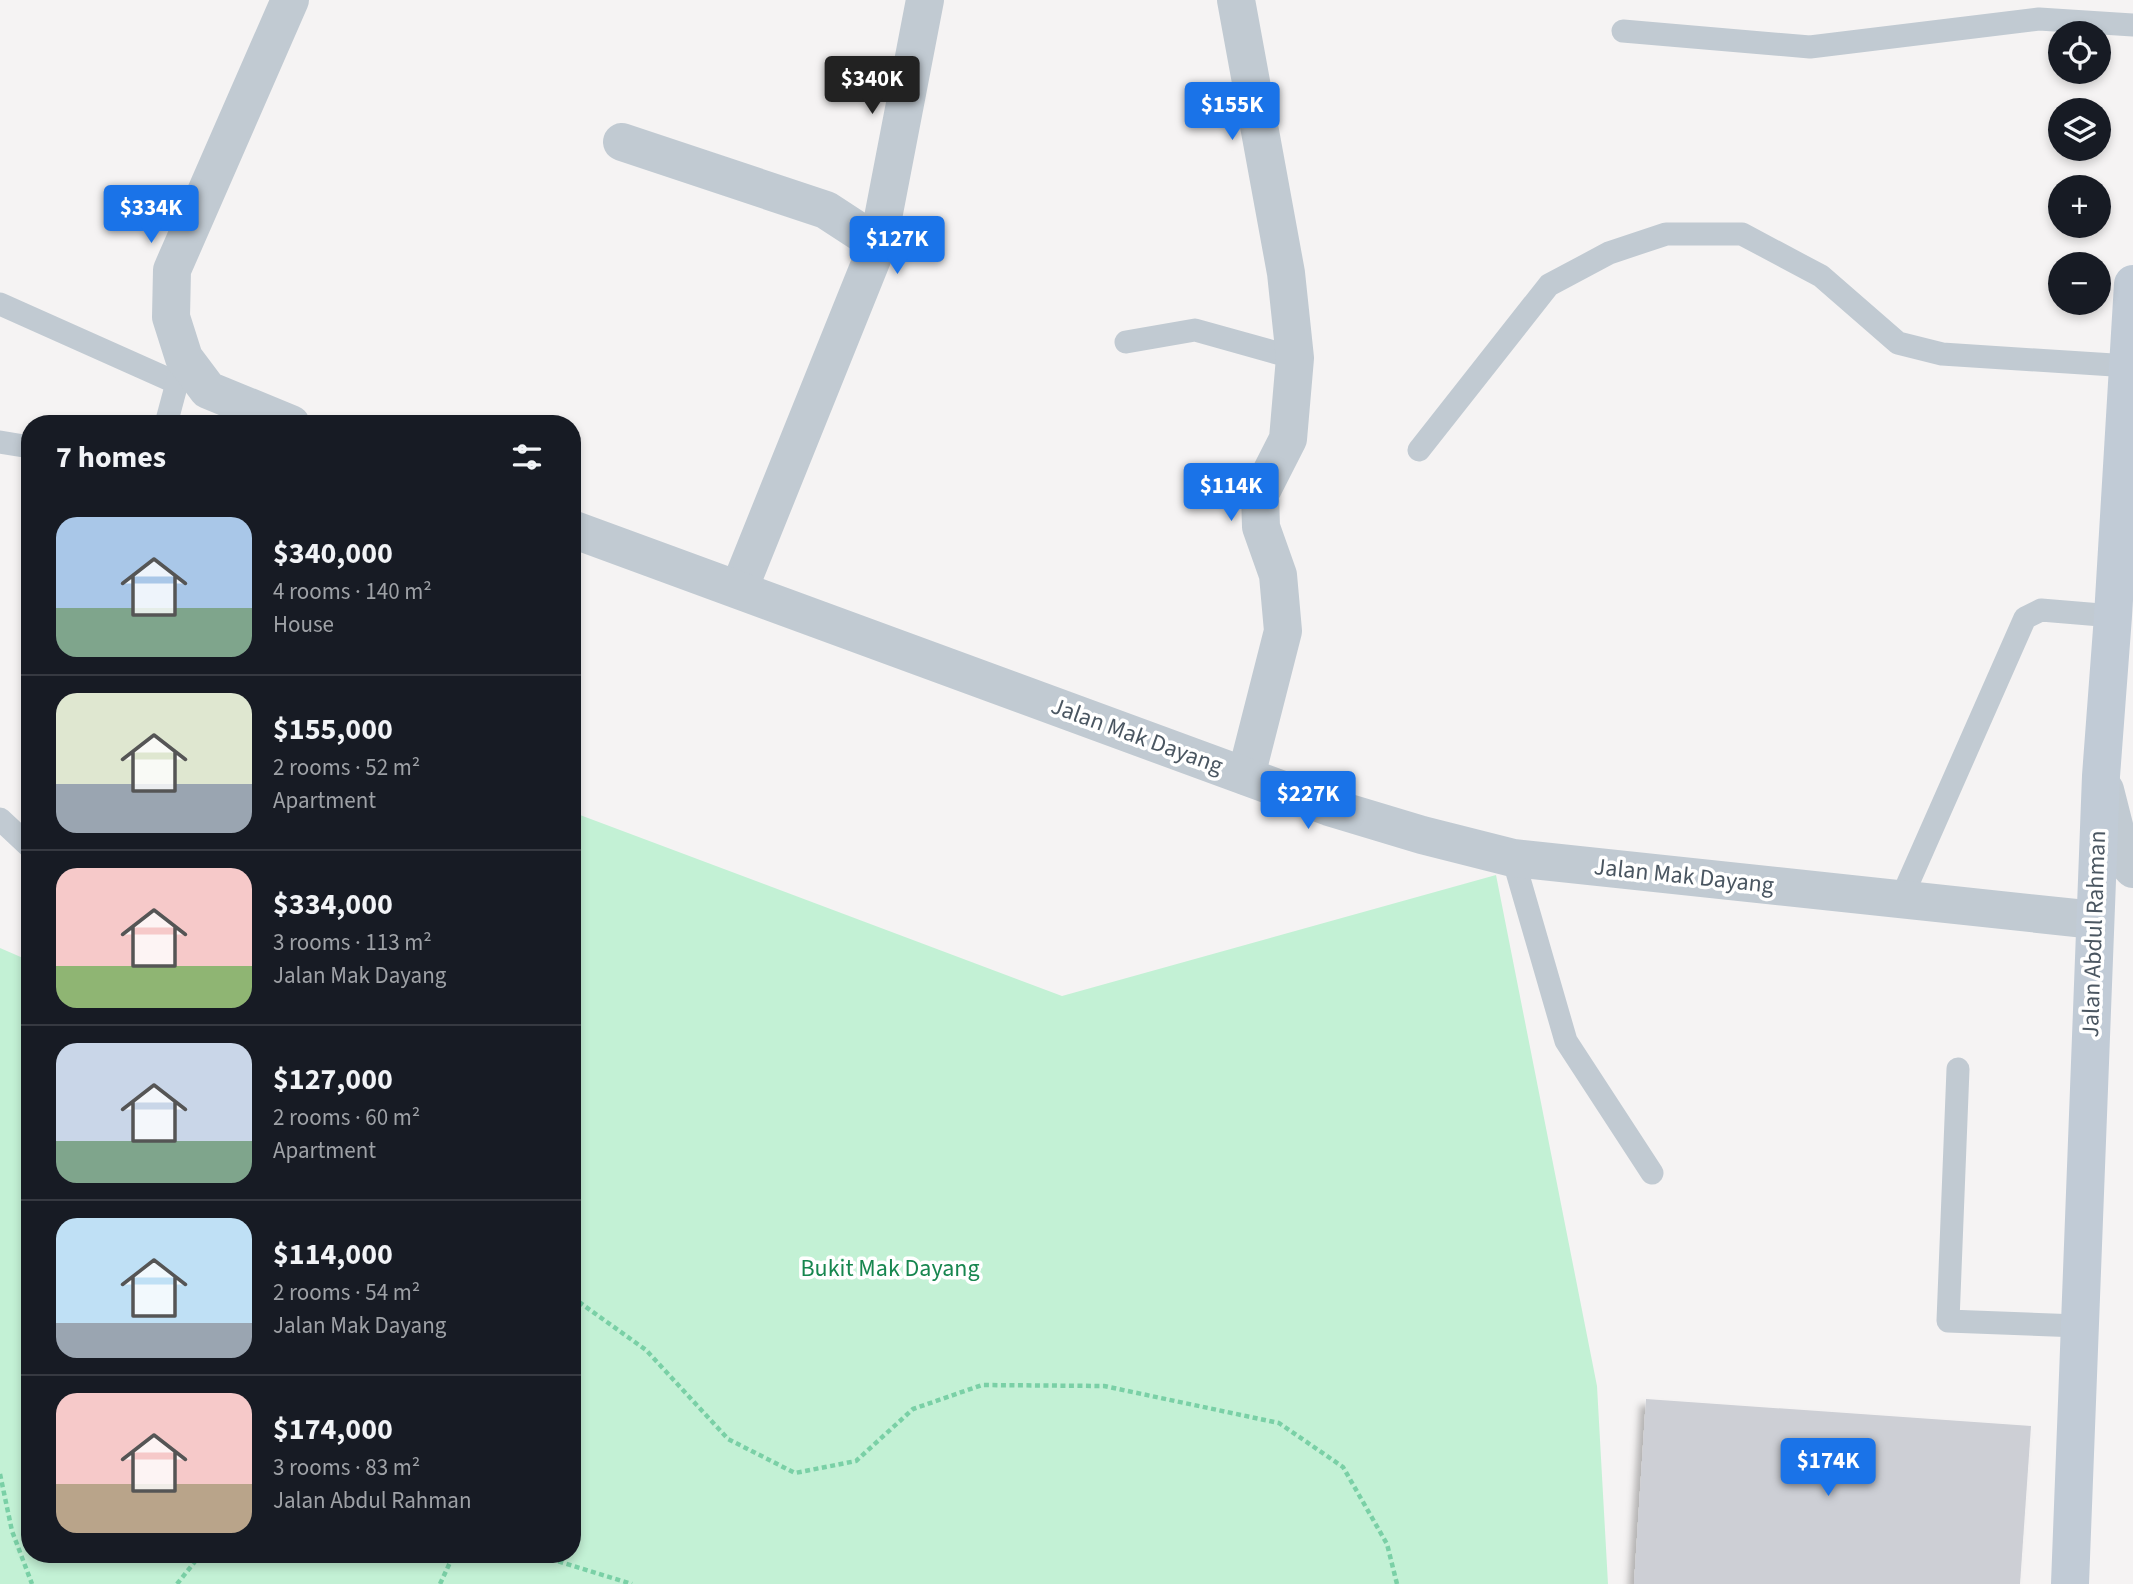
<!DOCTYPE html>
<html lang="en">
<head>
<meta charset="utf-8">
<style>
  :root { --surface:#171b24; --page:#20242c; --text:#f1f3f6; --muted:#9ea1a6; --line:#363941; --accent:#1a73e8 }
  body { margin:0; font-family:"Source Sans 3",sans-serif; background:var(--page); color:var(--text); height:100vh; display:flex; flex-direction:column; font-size:26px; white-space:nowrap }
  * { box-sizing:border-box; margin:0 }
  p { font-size:23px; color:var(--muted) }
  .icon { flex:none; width:38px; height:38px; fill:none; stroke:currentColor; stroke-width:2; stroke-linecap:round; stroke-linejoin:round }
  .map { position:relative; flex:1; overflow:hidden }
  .drawer { position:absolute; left:21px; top:415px; width:560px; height:1148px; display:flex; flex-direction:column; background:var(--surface); border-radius:28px; box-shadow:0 4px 10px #0003 }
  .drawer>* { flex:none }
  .buttons { position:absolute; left:2048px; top:21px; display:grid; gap:14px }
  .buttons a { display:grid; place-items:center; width:63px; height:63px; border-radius:50%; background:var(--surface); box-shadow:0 4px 10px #0003; font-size:35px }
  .price { position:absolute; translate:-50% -60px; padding:0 16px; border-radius:7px; background:var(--accent); color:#fff; font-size:23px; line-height:46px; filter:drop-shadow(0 2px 4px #0008) }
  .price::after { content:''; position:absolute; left:50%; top:42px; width:21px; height:16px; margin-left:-10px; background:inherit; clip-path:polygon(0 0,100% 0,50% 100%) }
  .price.on { background:#222; color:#fff }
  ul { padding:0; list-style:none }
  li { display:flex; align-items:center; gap:21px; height:175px; padding:0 35px }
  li+li { border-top:2px solid var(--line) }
  li span { display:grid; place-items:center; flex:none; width:196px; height:140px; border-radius:21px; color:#555 }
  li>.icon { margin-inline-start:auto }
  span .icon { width:84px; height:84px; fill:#fffc; stroke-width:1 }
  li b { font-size:30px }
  h2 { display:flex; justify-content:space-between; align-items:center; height:84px; padding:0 35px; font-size:30px }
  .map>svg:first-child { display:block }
</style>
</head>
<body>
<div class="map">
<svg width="2133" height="1584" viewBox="0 0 2133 1584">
  <defs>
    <filter id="shadow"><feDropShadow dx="-6" dy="6" stdDeviation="3.5" flood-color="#0004"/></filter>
  </defs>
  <rect width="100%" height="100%" fill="#f5f3f3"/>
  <polygon fill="#c3f1d5" points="572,812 1062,996 1496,875 1597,1386 1608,1584 0,1584 0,948 30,961 30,1554 572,1554"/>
  <polygon fill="#cdcfd5" filter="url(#shadow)" points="1646,1399 2031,1426 2020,1584 1634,1584"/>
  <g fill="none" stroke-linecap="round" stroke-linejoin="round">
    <g stroke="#7ad0a6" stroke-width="4.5" stroke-dasharray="5 3.5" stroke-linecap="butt">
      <polyline points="572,1297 646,1350 728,1439 795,1473 856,1461 913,1409 982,1385 1104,1386 1279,1423 1343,1467 1387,1544 1397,1584"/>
      <polyline points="0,1474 12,1531 32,1584"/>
      <polyline points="201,1554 247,1558 266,1554"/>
      <polyline points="534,1554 632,1584"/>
      <polyline points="177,1584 201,1554"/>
      <polyline points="440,1584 454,1554"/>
    </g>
    <g stroke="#c1cad2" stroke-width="23">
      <polyline points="1623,31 1810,47 2039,19 2133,25"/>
      <polyline points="0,304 177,383"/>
      <polyline points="1126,342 1195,330 1295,358"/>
      <polyline points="166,424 181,368"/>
      <polyline points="0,442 30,447"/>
      <polyline points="1419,450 1549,285 1609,253 1666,234 1742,234 1821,276 1898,343 1942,354 2129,366"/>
      <polyline points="0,819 30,847"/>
      <polyline points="1513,858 1566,1041 1652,1173"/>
      <polyline points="1901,899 2025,618 2041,610 2113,616"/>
      <polyline points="1958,1069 1948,1321 2079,1326"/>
    </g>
    <g stroke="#c1cad2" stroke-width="38">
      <polyline points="290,0 172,270 171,317 184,358 208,390 291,424"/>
      <polyline points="1236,0 1286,273 1295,358 1288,439 1260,494 1261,527 1278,575 1283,631 1246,776"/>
      <polyline points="622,142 826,210 878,244 739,589"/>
      <polyline points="878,244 925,0"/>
      <polyline points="572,529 1329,807 1422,835 1513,858 2095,920"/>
      <polyline points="2105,790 2122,857 2133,869"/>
    </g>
    <polyline stroke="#c1cbd6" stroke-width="38" points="2070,1584 2101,776 2113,616 2133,284"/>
  </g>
  <g text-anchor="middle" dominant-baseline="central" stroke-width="7" stroke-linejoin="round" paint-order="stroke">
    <g font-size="24" fill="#4a5661" stroke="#fff">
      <text transform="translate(1137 736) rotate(20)">Jalan Mak Dayang</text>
      <text transform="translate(1684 876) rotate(6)">Jalan Mak Dayang</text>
      <text transform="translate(2094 934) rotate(-88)">Jalan Abdul Rahman</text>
    </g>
    <g font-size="24" fill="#17864f" stroke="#fff">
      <text x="890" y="1268">Bukit Mak Dayang</text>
    </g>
  </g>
</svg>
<div class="buttons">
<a><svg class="icon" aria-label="locate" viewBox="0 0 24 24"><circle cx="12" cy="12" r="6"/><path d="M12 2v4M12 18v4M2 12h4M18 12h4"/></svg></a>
<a><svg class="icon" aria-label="layers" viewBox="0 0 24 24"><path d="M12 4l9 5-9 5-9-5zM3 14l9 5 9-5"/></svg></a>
<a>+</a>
<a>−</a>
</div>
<b class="price on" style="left:872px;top:116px">$340K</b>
<b class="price" style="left:1232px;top:142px">$155K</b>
<b class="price" style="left:151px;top:245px">$334K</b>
<b class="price" style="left:897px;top:276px">$127K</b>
<b class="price" style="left:1231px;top:523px">$114K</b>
<b class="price" style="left:1308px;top:831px">$227K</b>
<b class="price" style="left:1828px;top:1498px">$174K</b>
<section class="drawer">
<h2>7 homes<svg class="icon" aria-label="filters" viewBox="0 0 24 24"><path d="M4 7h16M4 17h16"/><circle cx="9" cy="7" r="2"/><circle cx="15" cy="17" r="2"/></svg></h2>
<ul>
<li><span style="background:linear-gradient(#a9c7e8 65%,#7fa58c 0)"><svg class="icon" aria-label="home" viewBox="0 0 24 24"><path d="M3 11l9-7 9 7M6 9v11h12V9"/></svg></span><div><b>$340,000</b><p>4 rooms · 140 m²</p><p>House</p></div></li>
<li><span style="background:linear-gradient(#dfe7d0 65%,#9aa5b1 0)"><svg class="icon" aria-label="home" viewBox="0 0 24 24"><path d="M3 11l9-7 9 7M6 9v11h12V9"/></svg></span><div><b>$155,000</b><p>2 rooms · 52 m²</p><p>Apartment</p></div></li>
<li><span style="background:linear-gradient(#f6c9c9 70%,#8fb573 0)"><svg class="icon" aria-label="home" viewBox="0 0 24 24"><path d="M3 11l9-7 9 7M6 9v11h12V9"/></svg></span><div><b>$334,000</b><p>3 rooms · 113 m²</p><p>Jalan Mak Dayang</p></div></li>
<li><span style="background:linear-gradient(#c9d6e8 70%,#7fa58c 0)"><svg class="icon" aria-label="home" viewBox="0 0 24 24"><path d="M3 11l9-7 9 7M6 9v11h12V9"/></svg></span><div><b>$127,000</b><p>2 rooms · 60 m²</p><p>Apartment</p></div></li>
<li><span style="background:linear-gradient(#bfe0f5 75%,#9aa5b1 0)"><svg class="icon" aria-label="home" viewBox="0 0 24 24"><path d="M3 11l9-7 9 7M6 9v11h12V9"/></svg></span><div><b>$114,000</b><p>2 rooms · 54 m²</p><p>Jalan Mak Dayang</p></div></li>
<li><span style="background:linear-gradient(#f6c9c9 65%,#b9a48a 0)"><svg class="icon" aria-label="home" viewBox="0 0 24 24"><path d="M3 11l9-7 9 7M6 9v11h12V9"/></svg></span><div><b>$174,000</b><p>3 rooms · 83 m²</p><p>Jalan Abdul Rahman</p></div></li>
</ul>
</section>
</div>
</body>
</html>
